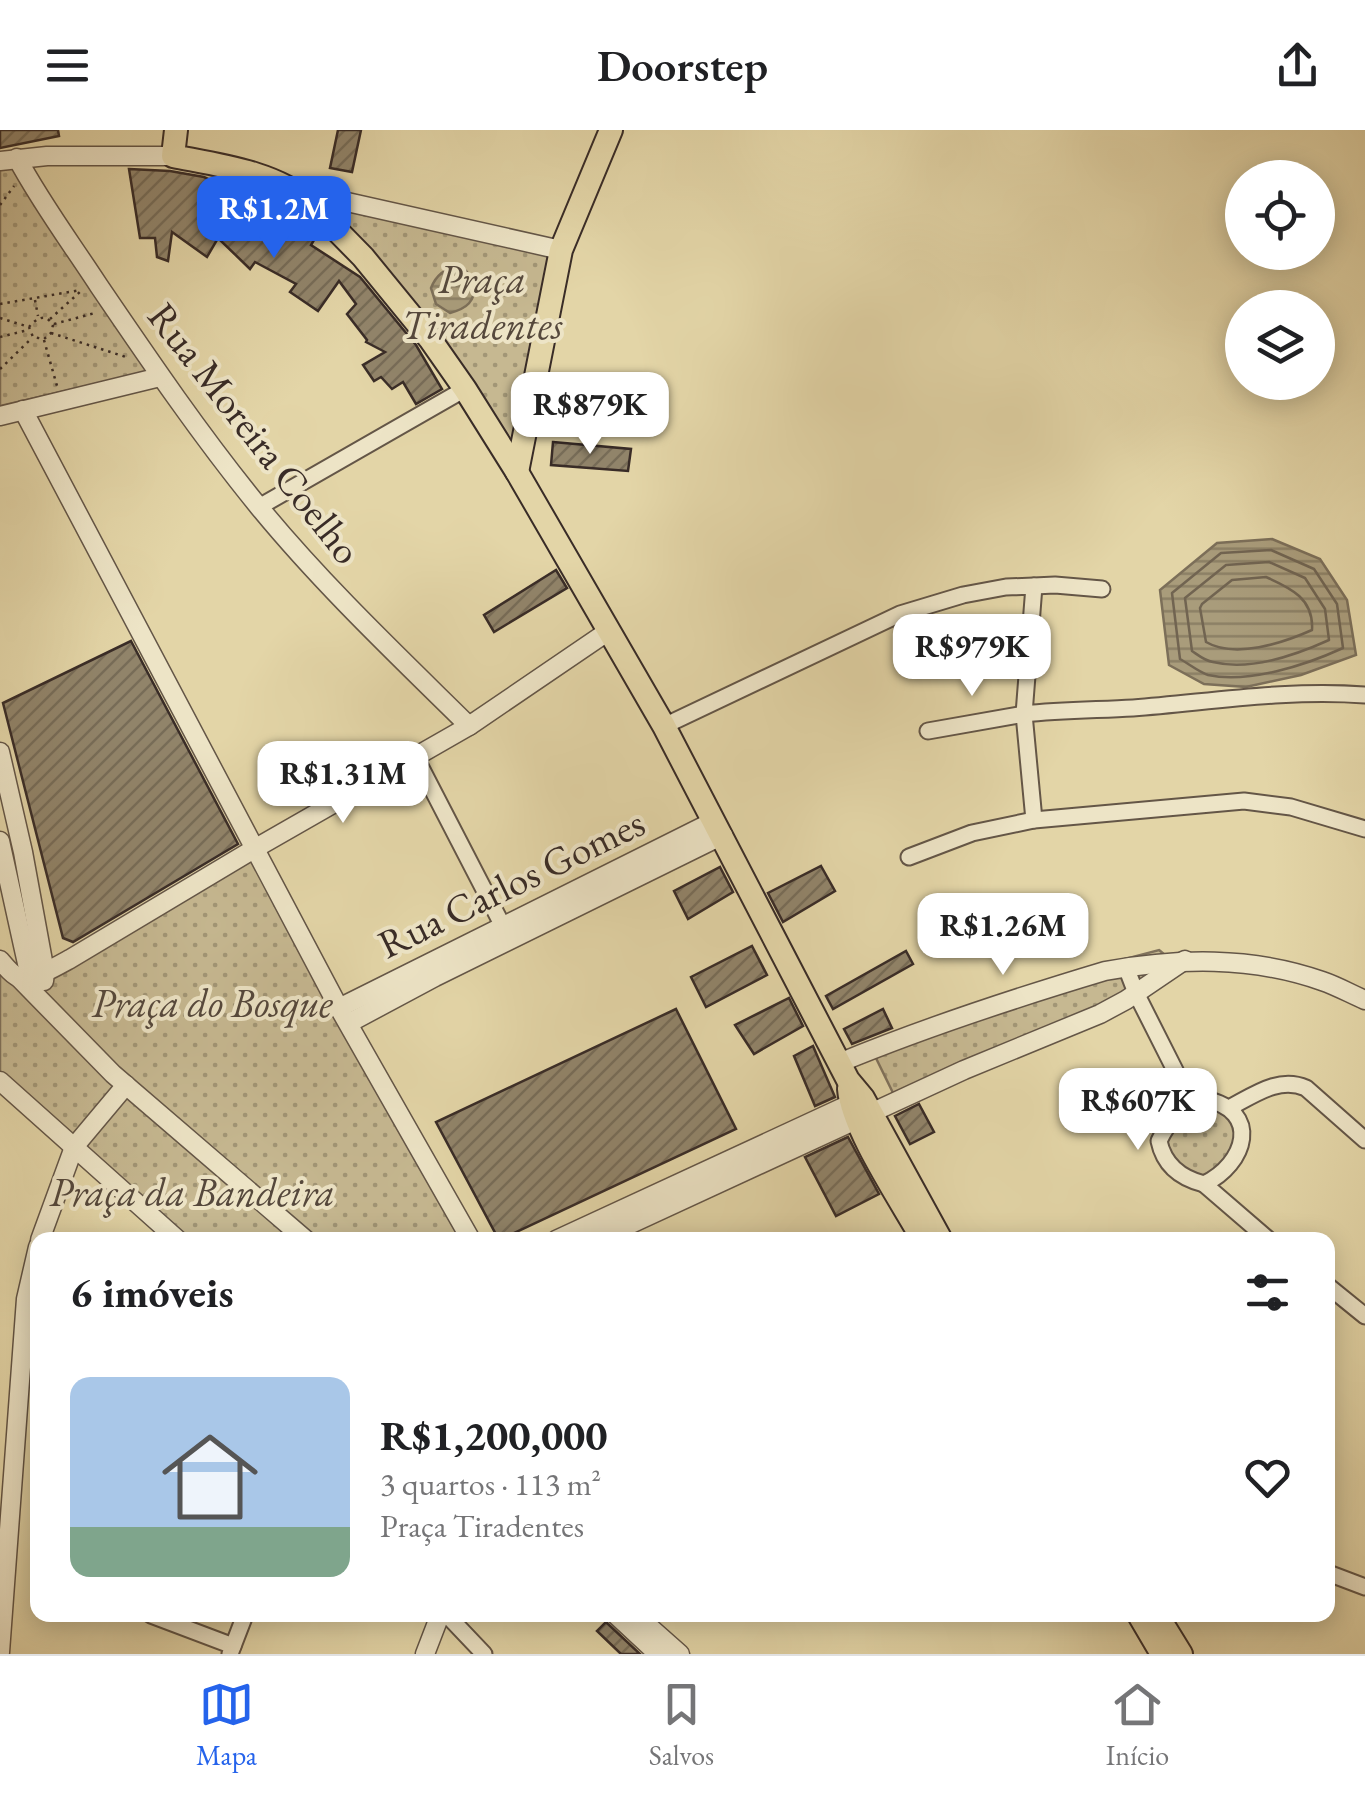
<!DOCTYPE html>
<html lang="pt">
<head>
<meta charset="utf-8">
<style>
  :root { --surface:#fff; --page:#f6f6f6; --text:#202124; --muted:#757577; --line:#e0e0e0; --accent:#2563eb }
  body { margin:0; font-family:"EB Garamond",serif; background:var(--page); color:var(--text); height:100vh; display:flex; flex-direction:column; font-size:38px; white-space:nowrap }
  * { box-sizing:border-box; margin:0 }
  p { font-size:32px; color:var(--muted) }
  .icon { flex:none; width:55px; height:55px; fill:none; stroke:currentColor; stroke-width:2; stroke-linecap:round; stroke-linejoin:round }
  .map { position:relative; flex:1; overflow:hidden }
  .sheet { position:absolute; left:30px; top:1102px; width:1305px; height:390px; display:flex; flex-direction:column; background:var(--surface); border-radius:20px; box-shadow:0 5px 25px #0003 }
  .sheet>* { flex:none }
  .tools { position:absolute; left:1225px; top:30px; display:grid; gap:20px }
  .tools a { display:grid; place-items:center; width:110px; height:110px; border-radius:50%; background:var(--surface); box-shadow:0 5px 25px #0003; font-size:50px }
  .price { position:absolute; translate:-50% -85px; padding:0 22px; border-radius:20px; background:#fff; color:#222; font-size:32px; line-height:65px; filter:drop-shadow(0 2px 5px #0008) }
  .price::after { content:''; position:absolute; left:50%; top:60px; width:30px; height:22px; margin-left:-15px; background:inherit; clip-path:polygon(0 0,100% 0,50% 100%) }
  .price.current { background:var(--accent); color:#fff }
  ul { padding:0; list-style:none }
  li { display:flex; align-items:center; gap:30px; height:250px; padding:0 40px }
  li+li { border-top:2px solid var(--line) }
  li span { display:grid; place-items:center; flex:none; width:280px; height:200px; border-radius:20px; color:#555 }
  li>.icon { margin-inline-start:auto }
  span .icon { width:120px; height:120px; fill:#fffc; stroke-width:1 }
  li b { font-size:42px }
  h2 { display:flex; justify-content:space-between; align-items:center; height:120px; padding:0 40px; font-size:42px }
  header { display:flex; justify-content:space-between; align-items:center; height:130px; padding:0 40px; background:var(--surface); font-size:45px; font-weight:600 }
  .tabs { display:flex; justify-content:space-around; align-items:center; height:140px; border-top:2px solid var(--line); background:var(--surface); font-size:28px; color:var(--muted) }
  .tabs a { display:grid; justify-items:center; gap:5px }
  .tabs .current { color:var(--accent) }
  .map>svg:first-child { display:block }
</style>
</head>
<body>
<header><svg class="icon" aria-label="menu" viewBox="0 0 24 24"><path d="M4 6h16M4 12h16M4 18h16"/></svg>Doorstep<svg class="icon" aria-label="share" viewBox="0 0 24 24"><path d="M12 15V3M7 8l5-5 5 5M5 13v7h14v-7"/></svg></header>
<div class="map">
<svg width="1365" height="1524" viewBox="0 0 1365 1524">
  <defs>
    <pattern id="grass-dots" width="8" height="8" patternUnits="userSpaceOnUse" patternTransform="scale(2.5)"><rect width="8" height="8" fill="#c6b891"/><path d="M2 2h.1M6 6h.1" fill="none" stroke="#a29676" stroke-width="1.8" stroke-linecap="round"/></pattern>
    <pattern id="water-rules" width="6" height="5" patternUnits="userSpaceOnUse" patternTransform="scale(2.5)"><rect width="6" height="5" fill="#a99c7b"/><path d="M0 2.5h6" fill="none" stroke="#8b7f65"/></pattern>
    <pattern id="building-hatch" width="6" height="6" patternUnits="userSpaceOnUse" patternTransform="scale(2.5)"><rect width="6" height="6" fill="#91846a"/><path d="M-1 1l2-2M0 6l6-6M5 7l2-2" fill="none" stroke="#776c57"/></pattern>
  </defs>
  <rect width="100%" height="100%" fill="#e3d5a7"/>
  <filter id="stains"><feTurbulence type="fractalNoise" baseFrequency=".002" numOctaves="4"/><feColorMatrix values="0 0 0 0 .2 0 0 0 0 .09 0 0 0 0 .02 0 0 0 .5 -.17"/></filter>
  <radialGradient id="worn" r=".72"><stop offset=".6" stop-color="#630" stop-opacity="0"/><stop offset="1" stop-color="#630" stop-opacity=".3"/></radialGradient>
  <g fill="url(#grass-dots)" stroke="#80725c" stroke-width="2.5">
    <polygon points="16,33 157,247 100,253 0,276 0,35"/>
    <polygon points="311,73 560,121 517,341 485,290"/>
    <polygon points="254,719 471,1110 307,1110 287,1094 276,1110 180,1110 0,949 0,830 18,847 49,844"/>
    <polygon points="1159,820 1177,835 1126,870 895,967 873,922 1114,832"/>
    <polygon points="1211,971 1236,992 1242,1014 1225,1042 1201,1050 1177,1042 1159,1013 1171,989"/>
  </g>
  <g fill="url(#water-rules)" stroke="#7c6f59" stroke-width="2.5">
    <path d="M459,136L466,141L476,153C474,172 468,178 450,183L436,174L431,158C436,145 445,138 459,136Z"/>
    <polygon points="1272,409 1320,429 1347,470 1356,525 1301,545 1246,557 1204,554 1169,535 1160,460 1217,413"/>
  </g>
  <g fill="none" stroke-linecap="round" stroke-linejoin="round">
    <g stroke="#716451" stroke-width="2.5">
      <path d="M1271,420L1314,439L1337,474L1343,518C1306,535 1248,554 1208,545C1199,542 1189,534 1180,529L1172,463L1221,423Z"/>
      <path d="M1269,432L1305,448L1325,479L1329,510C1296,525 1249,541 1213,532C1205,531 1198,525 1192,521L1185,468L1226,435Z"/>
      <path d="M1266,447C1291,458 1314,469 1312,500C1283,513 1235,529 1206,512L1200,478L1202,474L1232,450Z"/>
    </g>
  </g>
  <g fill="url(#building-hatch)" stroke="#392c27" stroke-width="2.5">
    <polygon points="0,0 58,0 59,6 0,18"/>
    <polygon points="338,0 361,0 352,42 330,38"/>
    <polygon points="129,39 170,41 204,47 254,71 255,68 288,93 289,91 314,110 311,115 360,147 416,215 442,259 416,274 403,252 392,259 381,247 374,251 363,235 385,222 366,212 367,210 347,184 356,174 339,151 318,181 290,162 296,154 255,132 250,139 218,108 207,127 172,102 168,131 157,127 155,108 140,108"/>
    <polygon points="553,312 631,319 628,341 551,335"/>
    <polygon points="556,440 567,458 494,502 484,485"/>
    <polygon points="131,511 238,714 73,812 63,808 3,573"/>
    <polygon points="821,736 835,761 783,792 768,763"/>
    <polygon points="720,737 733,762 688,789 674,761"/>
    <polygon points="752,816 767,845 706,877 691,847"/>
    <polygon points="906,821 913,834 833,879 826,866"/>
    <polygon points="789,868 803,896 754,924 735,895"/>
    <polygon points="676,879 736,999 499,1110 436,992"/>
    <polygon points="883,879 892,898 852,914 844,899"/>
    <polygon points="813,916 835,967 815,976 794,926"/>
    <polygon points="919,974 934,1002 910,1014 895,986"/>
    <polygon points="848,1007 879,1064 836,1086 805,1027"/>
    <polygon points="606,1492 608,1494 640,1524 621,1524 597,1501"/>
  </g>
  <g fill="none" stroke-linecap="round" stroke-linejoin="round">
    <g stroke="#645647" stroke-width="19">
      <g id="minor">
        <polyline points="259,377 465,259"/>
        <polyline points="1034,456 1055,455 1102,459"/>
        <path d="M664,596L900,484L963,465L1006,457L1034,456L1024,584C1060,580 1097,580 1133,578C1211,572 1286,559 1365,565"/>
        <polyline points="928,601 1024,584 1034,690"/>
        <polyline points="416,628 508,806"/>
        <polyline points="909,727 972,703 1034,690 1244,671 1291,677 1365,699"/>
        <polyline points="1126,837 1136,863 1192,974"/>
        <path d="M1205,969C1262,981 1246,1034 1204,1054C1180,1048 1164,1035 1159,1011C1169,989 1182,978 1205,969Z"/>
        <path d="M1229,978C1254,965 1279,946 1306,958L1365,1010"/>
        <polyline points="1204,1054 1269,1110"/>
        <polyline points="1328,1156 1365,1186"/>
        <polyline points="1328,1443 1365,1457"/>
        <polyline points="151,1485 233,1516"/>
        <polyline points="447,1485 484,1524"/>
        <polyline points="230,1524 245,1485"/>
      </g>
    </g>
    <g stroke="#645647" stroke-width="21">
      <g id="tertiary">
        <path d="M17,28C41,73 71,113 99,156C150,231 201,306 259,377C323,455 397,525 469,596"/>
        <polyline points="0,31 47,26 173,26"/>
        <polyline points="298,61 561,120"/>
        <polyline points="23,280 339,878 471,1110"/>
        <polyline points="0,286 160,247"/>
        <polyline points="0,622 23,722 45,842 44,851"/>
        <polyline points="0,711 30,847"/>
        <path d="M0,830C5,836 13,846 20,848C32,851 59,835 70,829L254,719L469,596L610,500"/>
        <polyline points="18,847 113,944 306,1110"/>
        <polyline points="339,878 714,691"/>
        <polyline points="349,893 435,847 723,705"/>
        <path d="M839,933C926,897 1015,868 1105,841C1178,828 1251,826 1322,851C1337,856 1351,864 1365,870"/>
        <polyline points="0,951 178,1110"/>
        <polyline points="40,1110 74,1017 126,955"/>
        <polyline points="556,1110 863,968"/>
        <polyline points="596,1110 964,940 1100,884 1126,870 1185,830"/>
        <polyline points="616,1485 658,1524"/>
        <polyline points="636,1485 680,1524"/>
        <polyline points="0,1522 26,1169 38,1117"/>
        <polyline points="425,1524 440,1485"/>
      </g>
    </g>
    <g stroke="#392c27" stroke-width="26">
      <g id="primary">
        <path d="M176,0L173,26C218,35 275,42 310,73L363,127L430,209L465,259L517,342L664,596L848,950L863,968L941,1110"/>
        <polyline points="517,342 561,120 611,0"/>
        <path d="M849,959C852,999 902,1072 923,1110"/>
        <polyline points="1139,1485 1162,1524"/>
        <polyline points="1157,1485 1181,1524"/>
      </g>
    </g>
    <g stroke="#392c27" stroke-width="2.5" stroke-dasharray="2.5 5" stroke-linecap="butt">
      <polyline points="0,75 14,56"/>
      <polyline points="35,170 38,186"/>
      <polyline points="0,174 81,160"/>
      <path d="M0,188L29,197L33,207L44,209L51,203L53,195C45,182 36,189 29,197"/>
      <polyline points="50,189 81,161"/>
      <polyline points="54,194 95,183"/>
      <polyline points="51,203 126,227"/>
      <polyline points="0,207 28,200"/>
      <polyline points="44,210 57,256"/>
      <polyline points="0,239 32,208"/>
    </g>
    <use href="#minor" stroke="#ede4c6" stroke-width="15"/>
    <use href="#tertiary" stroke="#ede4c6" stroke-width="18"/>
    <use href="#primary" stroke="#e3d5a7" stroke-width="22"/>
  </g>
  <g text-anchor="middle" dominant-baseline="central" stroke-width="8" stroke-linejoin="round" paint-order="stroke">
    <g font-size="40" font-style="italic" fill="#55483c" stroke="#ede4c6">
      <text x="482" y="149">Praça<tspan x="482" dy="46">Tiradentes</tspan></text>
      <text x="212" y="873">Praça do Bosque</text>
      <text x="192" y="1062">Praça da Bandeira</text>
    </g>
    <g font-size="40" fill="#392c27" stroke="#ede4c6">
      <text transform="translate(255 303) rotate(52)">Rua Moreira Coelho</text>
      <text transform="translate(511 753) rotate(-26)">Rua Carlos Gomes</text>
    </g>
  </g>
  <rect width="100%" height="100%" filter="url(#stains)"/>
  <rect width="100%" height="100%" fill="url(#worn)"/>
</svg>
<div class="tools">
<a><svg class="icon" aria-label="locate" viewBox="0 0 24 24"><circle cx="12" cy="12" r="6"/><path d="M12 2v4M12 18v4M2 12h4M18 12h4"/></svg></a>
<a><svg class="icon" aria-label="layers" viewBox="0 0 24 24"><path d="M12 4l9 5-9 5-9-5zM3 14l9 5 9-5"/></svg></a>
</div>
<b class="price current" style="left:274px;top:131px">R$1.2M</b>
<b class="price" style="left:590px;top:327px">R$879K</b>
<b class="price" style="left:972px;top:569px">R$979K</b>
<b class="price" style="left:343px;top:696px">R$1.31M</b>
<b class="price" style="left:1003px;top:848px">R$1.26M</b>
<b class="price" style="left:1138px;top:1023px">R$607K</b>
<section class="sheet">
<h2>6 imóveis<svg class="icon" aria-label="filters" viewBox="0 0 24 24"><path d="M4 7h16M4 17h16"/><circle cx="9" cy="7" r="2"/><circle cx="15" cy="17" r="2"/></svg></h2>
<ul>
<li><span style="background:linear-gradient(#a9c7e8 75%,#7fa58c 0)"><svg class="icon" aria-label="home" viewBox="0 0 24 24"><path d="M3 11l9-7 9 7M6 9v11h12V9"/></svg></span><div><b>R$1,200,000</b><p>3 quartos · 113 m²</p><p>Praça Tiradentes</p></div><svg class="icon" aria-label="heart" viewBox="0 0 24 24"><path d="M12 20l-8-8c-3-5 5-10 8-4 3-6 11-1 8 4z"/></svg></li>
</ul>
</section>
</div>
<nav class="tabs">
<a class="current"><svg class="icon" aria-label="map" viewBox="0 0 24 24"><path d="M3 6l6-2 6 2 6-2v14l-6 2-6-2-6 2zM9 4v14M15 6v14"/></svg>Mapa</a>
<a><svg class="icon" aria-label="saved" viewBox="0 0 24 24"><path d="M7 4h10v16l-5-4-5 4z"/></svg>Salvos</a>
<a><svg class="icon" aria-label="home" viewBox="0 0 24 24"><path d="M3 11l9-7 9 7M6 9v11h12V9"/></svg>Início</a>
</nav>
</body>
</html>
